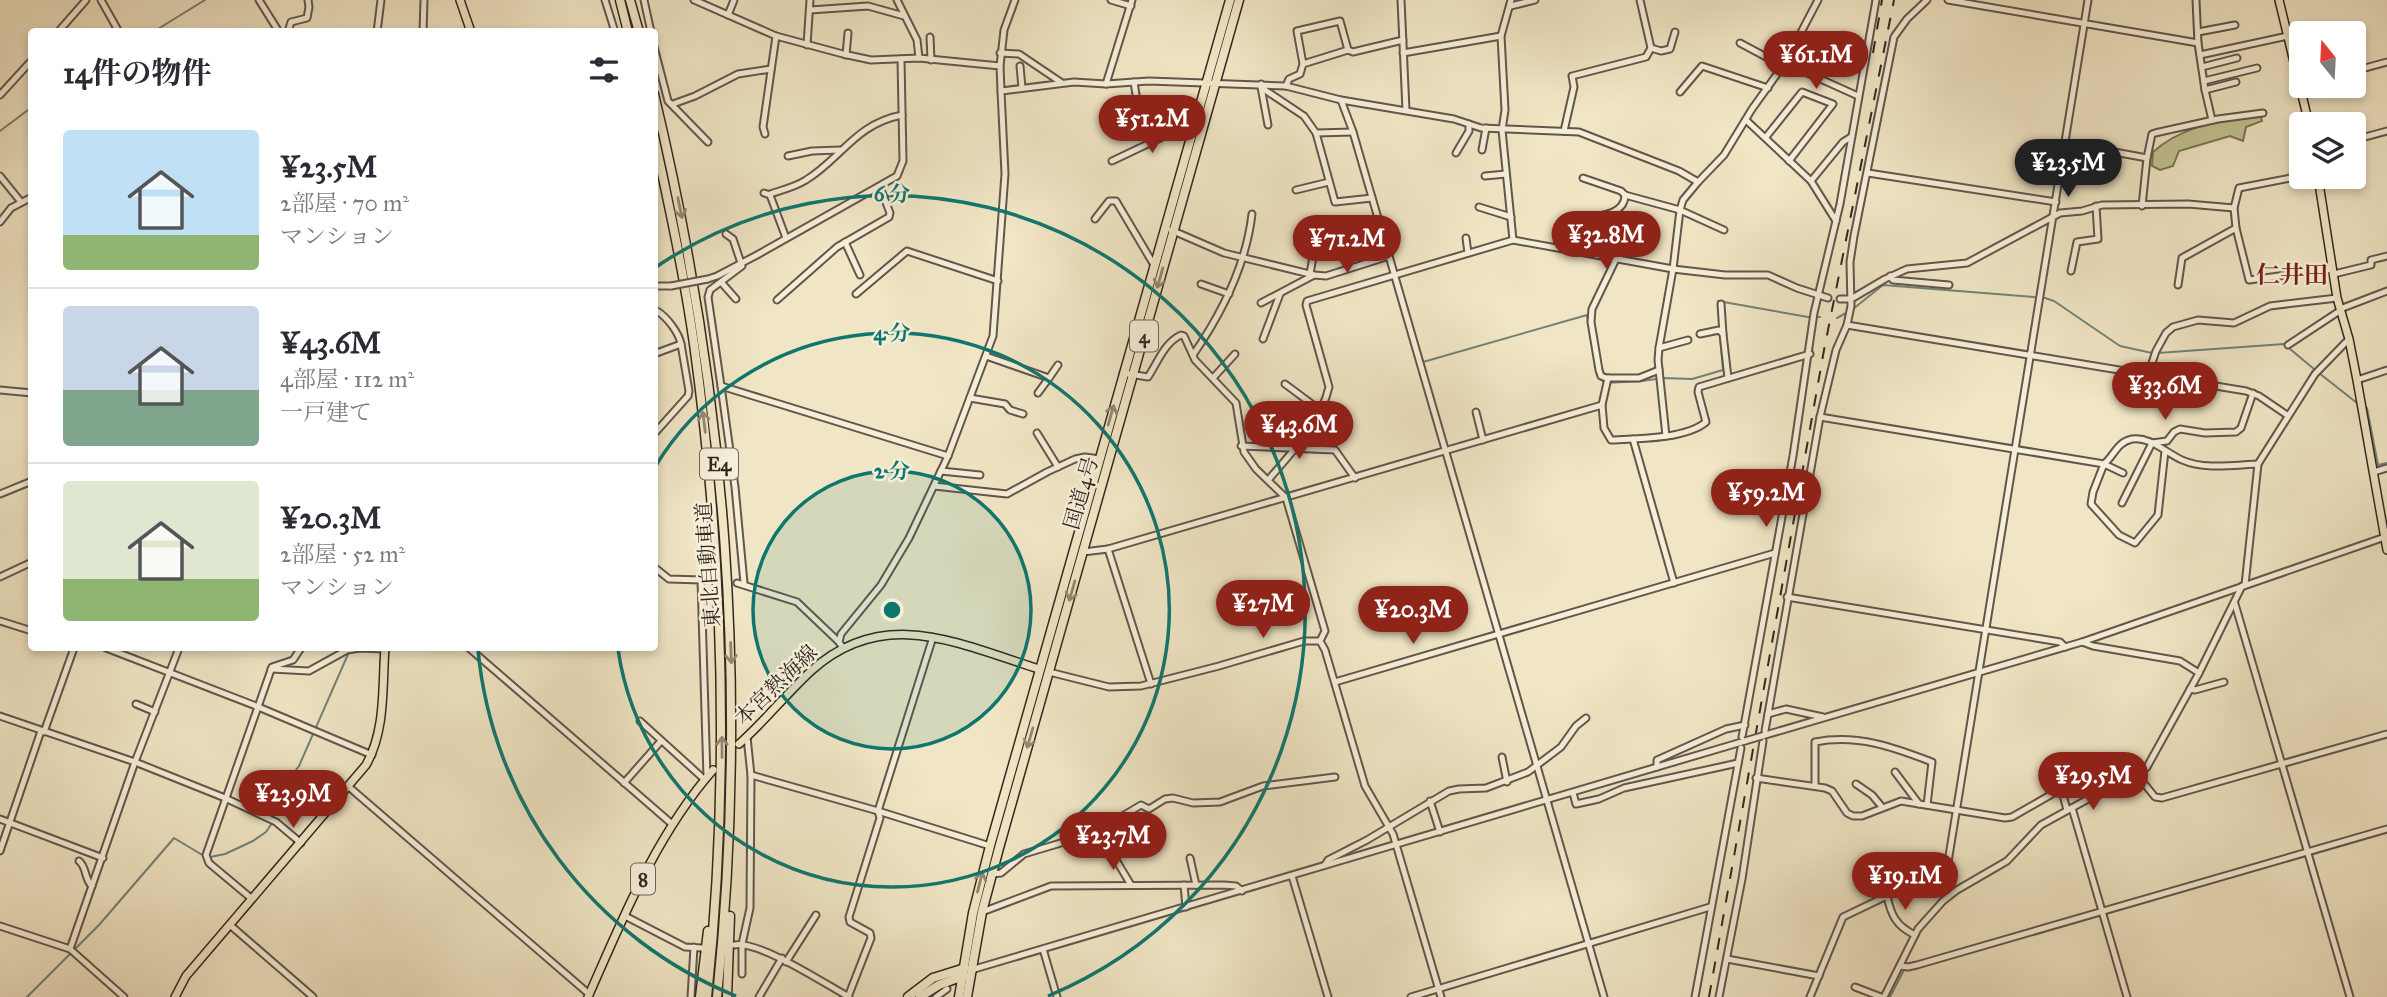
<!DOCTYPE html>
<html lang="ja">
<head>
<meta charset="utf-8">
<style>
  :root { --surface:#fff; --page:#f2f2f3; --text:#2b2b33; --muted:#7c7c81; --line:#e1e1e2; --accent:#8f2418 }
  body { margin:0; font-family:"IM FELL Great Primer","Noto Serif JP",serif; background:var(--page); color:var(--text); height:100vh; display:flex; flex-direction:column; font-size:26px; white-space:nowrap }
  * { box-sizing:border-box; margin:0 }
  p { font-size:23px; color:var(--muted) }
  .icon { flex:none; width:38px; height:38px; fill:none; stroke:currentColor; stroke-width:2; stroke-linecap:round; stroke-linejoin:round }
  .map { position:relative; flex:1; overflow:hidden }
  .sheet { position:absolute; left:28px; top:28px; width:630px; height:623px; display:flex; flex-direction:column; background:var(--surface); border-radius:7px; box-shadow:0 4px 10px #0003 }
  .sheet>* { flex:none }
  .needle { width:46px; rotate:342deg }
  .controls { position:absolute; left:2289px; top:21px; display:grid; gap:14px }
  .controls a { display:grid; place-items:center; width:77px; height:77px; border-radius:7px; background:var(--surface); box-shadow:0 4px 10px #0003; font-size:35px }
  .price { position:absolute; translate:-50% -60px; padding:0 16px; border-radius:24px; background:var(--accent); color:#fff; font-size:23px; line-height:46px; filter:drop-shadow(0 2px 4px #0008) }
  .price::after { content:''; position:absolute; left:50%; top:42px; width:21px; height:16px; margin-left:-10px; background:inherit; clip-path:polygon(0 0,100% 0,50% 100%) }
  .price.on { background:#222; color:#fff }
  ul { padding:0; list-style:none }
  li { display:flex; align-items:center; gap:21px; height:175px; padding:0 35px }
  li+li { border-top:2px solid var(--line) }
  li span { display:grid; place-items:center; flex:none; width:196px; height:140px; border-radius:7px; color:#555 }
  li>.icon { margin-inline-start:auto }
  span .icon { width:84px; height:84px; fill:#fffc; stroke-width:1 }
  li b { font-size:30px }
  h2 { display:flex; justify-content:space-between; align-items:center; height:84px; padding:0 35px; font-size:30px }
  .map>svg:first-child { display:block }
</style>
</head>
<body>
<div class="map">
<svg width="2387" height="997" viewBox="0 0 2387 997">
  <rect width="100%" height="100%" fill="#f0e5c4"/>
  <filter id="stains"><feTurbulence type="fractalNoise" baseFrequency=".00286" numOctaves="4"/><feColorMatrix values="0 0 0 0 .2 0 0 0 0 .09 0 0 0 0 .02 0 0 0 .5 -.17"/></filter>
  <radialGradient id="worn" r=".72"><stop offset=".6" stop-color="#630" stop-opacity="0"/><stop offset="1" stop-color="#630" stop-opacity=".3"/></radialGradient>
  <path fill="#c0c290" stroke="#7a7458" stroke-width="2" d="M2260,114L2262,121L2246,127L2243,141L2230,136L2179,151L2173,166L2160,170L2152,166L2153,152C2183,125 2222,121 2260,114Z"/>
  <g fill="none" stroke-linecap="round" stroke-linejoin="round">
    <g stroke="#718279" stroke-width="2">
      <polyline points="153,32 205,0"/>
      <polyline points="0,131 32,107"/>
      <polyline points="1853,309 1883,285 2045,298 2054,301 2120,346 2152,353"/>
      <polyline points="1837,318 1848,312"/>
      <polyline points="1720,330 1718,301 1808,317 1820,317"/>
      <polyline points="2158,353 2284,344 2314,369"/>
      <polyline points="1423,362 1587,315 1588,322"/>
      <polyline points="1595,362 1597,375 1605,383 1642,381 1663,378 1692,379 1723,370 1720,335"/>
      <polyline points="2319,373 2357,403"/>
      <polyline points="2367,408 2378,465 2387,463"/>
      <polyline points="210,857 225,854 253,841 266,832 272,823 277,795 299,766 349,652"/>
      <polyline points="1910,964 1962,949"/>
      <polyline points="27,997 99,925 174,838 204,856"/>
      <polyline points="1890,997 1904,970"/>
    </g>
    <g stroke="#62564a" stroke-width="9">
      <g id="minor">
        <polyline points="101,0 119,32"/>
        <polyline points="259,0 279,32"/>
        <polyline points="605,0 615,32"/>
        <polyline points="644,0 651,32"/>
        <polyline points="694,0 776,36 843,54 871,60 919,58 1000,66 1001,91 1074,82 1106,84 1149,81 1286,86 1341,100 1454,119 1481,128 1579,132 1679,171 1698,182 1724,155 1752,109 1785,63 1818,0"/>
        <polyline points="897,0 917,40 919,58"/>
        <polyline points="1111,0 1131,6"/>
        <polyline points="1401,0 1406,110"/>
        <polyline points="1511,0 1501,36 1505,110 1502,130 1513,240"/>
        <polyline points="1948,0 2198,43 2196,0"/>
        <polyline points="1511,6 1535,0"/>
        <polyline points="810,10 868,6 904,16"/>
        <polyline points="728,15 734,0"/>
        <polyline points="58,32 86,0"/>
        <polyline points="288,32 291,22 307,18 309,7 308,0"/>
        <polyline points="377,32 381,0"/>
        <polyline points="423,32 424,0"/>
        <polyline points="2198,32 2235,25"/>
        <polyline points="930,37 931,60"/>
        <polyline points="1740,43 1783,66"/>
        <polyline points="2198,43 2205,90 2212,120"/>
        <polyline points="807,45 810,0"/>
        <polyline points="654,47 668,101 708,142"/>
        <polyline points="1651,48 1661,51 1670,49 1675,32"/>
        <polyline points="1348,50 1353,52 1403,40"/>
        <polyline points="1000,53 1019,54 1062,83"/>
        <polyline points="1403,53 1501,36"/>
        <polyline points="846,55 848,33"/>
        <polyline points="2200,55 2288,36"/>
        <polyline points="1785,63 1858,96"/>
        <polyline points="1000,66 1004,30 1015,0"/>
        <polyline points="1020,66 1022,88"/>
        <polyline points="2202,67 2237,58"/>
        <polyline points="2354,71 2387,62"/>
        <polyline points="2204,81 2257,68"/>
        <polyline points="1134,82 1137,101 1157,138"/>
        <polyline points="1106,84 1132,0"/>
        <polyline points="1261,84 1265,90 1304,116 1316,133 1335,202 1372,198"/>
        <polyline points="1286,86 1289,79 1300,74 1303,64 1297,31 1340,21 1348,50 1303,64"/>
        <polyline points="1261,87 1268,125"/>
        <polyline points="2205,90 2236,82"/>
        <polyline points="1680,92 1702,66 1768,88"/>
        <polyline points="0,95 32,60"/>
        <polyline points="1341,100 1353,132 1604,997"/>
        <polyline points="673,104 695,96 738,74 771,69"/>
        <polyline points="1746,120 1811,181 1836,221"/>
        <polyline points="1564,131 1574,87 1572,76 1646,57 1651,48 1640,0"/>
        <polyline points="1316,133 1353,132"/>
        <polyline points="765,134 763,127 776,36"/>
        <polyline points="1766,137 1802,92 1833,104 1789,161"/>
        <polyline points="2354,140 2387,131"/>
        <polyline points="2065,143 2147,158 2142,206"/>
        <polyline points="1482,150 1486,128"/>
        <polyline points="1456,153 1469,131 1469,124"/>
        <polyline points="788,156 812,151 840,150"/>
        <polyline points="2147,158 2152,134 2155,133 2218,119 2263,113"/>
        <polyline points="1112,161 1171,133 1191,135"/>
        <polyline points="1868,173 2056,202"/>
        <polyline points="0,176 21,202"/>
        <polyline points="1485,176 1506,174"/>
        <polyline points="1811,181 1843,142 1851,137"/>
        <polyline points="1296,190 1329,182"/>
        <polyline points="764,193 770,195 786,238"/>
        <path d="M770,194C782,190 795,187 806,180C841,159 855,124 902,115"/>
        <polyline points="1625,195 1680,210 1724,230"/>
        <polyline points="1479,207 1511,217"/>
        <polyline points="1095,219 1109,201 1116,201 1154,265"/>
        <polyline points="0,222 11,208 32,197"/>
        <polyline points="2236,228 2249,280 2333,269"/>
        <polyline points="1171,230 1224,253 1314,275 1326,276 1389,256"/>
        <polyline points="726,234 733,239 742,266 710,290 708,297 721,386 948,456"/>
        <polyline points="1466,238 1468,253"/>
        <polyline points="845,242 860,275"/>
        <polyline points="1298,244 1313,248 1314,251 1310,274"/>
        <path d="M1574,252L1581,217C1596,217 1625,215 1625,195L1621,191L1583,178"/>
        <polyline points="1616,259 1592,309 1591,322 1599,370 1601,376 1606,378 1639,378 1659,370"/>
        <polyline points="2071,271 2077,242 2098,239 2096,206"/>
        <polyline points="2334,274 2371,265 2371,260 2387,256"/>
        <polyline points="1890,276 1893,280 1949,285"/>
        <polyline points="708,279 717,276 757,255 897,176 903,161 901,59"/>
        <polyline points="721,282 736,299"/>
        <polyline points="1201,284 1229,294"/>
        <polyline points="2178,285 2182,258 2236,228 2234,208"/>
        <polyline points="654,286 671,286"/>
        <polyline points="856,294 907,251 998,281"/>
        <polyline points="1840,299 1851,299 1885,279 1907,269 1967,263 2060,213 2082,211 2102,205 2188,204 2234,208 2239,188 2301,176"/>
        <polyline points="777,300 837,247 889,217 890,213 880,187"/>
        <polyline points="1261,303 1314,275"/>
        <polyline points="1721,304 1723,334"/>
        <polyline points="2340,309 2387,291"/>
        <path d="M657,311C667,317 679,333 681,344"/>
        <polyline points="1847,325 2246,391 2259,396 2287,415"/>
        <polyline points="1700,334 1719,330 1723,334 1728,378"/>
        <polyline points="1263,339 1280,294"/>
        <polyline points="2288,345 2341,310"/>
        <polyline points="1659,348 1688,340"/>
        <polyline points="654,354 681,344 689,391 688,396 654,434"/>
        <path d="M1193,355C1222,313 1246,266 1252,214"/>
        <polyline points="986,356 1049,378 1058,365"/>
        <path d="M1123,373L1148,377C1158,362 1164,343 1181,335L1184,336L1195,360L1236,403L1244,452L1256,469L1286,498L1325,631L1320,641"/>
        <polyline points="2148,375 2156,351 2166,333 2173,327 2198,320 2234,323 2270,306 2337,298"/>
        <polyline points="1213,378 1235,354"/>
        <polyline points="2357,380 2387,370"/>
        <polyline points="1285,384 1320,410"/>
        <polyline points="721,386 735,487 744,583"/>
        <polyline points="0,390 32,393"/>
        <polyline points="1038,393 1049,378"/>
        <polyline points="970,398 1005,404 1010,410 1023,414"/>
        <polyline points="1602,405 1608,378"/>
        <polyline points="1476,412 1483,440"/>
        <path d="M1820,417L2104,464C2114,456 2117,442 2132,439C2150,436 2166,453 2182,460C2205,470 2233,465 2258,464"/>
        <polyline points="1037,433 1058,467"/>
        <polyline points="1666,436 1658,360 1659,348 1673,269 1680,210 1683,200 1698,182"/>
        <polyline points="1633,439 1674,583"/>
        <polyline points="1241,446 1335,450 1355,478"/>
        <polyline points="941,471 980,475"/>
        <polyline points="2374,472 2387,468"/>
        <polyline points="2123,473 2104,464 2093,492 2091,504 2119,535 2135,543 2158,515 2165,451"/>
        <path d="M1269,479C1292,452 1321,422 1329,387L1306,305L1307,301L1513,240L1673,269L1725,275H1768L1797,288L1828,298"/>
        <polyline points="934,486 1007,494 1047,472 1075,459 1085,457 1100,459"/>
        <polyline points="0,494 32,481"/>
        <polyline points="2122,503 2152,443 2167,441 2174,432 2180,429 2205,433 2236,432 2241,428 2253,393"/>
        <polyline points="1108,549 1151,684"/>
        <path d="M1083,552L1108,549L1602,405L1604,428L1611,440C1636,439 1686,439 1706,422L1698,392L1699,387L1810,354"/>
        <polyline points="654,567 669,579 701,580 707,777"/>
        <polyline points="0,577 32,562"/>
        <polyline points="737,583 797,602 839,642"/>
        <polyline points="2245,585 2258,464 2315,374 2349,339"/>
        <polyline points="1787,597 2060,642 2065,647"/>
        <polyline points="2235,604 2350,997"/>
        <polyline points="0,621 32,631"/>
        <polyline points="2082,642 2093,646 2180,661 2199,673"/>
        <polyline points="106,648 256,706 372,755"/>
        <polyline points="469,648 672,824"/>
        <polyline points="843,648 839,642 841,634 881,585 909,538 948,456 993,336 1005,174 1001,91"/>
        <polyline points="271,669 309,671 347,650 360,648 384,649"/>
        <polyline points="1049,672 1109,687 1141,686 1219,666 1304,641 1320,641 1325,650 1365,786 1393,834 1441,997"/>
        <polyline points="1335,682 1775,553"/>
        <polyline points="2190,689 2195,690 2224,682"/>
        <polyline points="136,704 155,712"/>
        <polyline points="1768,714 1786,709 1823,717"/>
        <polyline points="0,716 135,762 225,798 276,822 301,843"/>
        <polyline points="640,721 705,780"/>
        <polyline points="1765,731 1820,417 1836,350 1847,325 1851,306 1850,262 1854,236 1894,37 1907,19 1927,0"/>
        <polyline points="44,732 74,648"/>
        <polyline points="1762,736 2082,642 2385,537"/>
        <polyline points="1742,737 1793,456 1814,313 1840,204 1876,0"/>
        <polyline points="1502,757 1507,782"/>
        <polyline points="1657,767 1657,760 1726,729 1745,725"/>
        <polyline points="1895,772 1919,804"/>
        <polyline points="751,775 878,811 990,846"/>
        <polyline points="2138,776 2155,797 2162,798 2387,734"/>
        <polyline points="1756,778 1825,788 1832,791 1847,813 1853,816 1862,816 1901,801 2005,818 2012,817 2059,790 2062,791 2067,810"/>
        <polyline points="624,783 661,741"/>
        <polyline points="1856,784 1872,795 1882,807"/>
        <path d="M1815,786V742C1858,734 1893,747 1932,762L1927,805"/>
        <polyline points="349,787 589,994"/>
        <polyline points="1573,793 1576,804 1599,799 1624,788 1738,763"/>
        <polyline points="1430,801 1440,832"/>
        <polyline points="2072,808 2127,997"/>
        <polyline points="0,819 103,858"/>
        <polyline points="1098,830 1131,885"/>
        <polyline points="0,851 41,731"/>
        <polyline points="1190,858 1196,885"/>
        <path d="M79,861C87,867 84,879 92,886"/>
        <polyline points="1325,865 1328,860 1367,840 1449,791 1459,789 1486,788 1528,772 1561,747 1576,726 1586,718"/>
        <polyline points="992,874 1001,873 1024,854 1094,833 1141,805 1149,809 1165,799 1173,798 1193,803 1220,802 1263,786 1335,777"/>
        <polyline points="1292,876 1328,997"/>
        <polyline points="1184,885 1186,907"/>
        <path d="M1887,896C1891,915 1896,926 1915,935"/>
        <polyline points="252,899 209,863 206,855 272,667 293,660 301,648"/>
        <polyline points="982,912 1051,886 1224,885 1236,886 1242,891"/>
        <polyline points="625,916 685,947 702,948"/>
        <polyline points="230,925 313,997"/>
        <polyline points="0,926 70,949 124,997"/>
        <path d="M734,945C759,940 825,984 849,997"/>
        <polyline points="70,949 135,762 179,648"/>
        <polyline points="1043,949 1057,997"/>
        <polyline points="1727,959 1819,976"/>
        <polyline points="786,962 816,915"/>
        <polyline points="1900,966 1908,967 1917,965 2387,829"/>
        <polyline points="971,970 1745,741"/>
        <polyline points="742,974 742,944 750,908 751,775 747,737"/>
        <polyline points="1855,987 1881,997"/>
        <polyline points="691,997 694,947"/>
        <polyline points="759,997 782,958"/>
        <polyline points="848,997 871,938 870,933 850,922 849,917 880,818 878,811 933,637"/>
        <polyline points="936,997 947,989"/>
        <polyline points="1411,997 1710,907"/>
        <polyline points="1695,997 1741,748"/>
        <polyline points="1719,997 1742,879 1763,741"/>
        <polyline points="1810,997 1843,917 1941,870 1948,862 2088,0"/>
        <polyline points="1884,997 1918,929 1943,901 1957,890 2007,861 2041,825 2088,799 2130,781 2147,767 2199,673 2242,586"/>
      </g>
    </g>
    <g stroke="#332721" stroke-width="10">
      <g id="major">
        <polyline points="460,0 471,32"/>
        <polyline points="2279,0 2309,124"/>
        <polyline points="2318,177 2337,298 2349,339 2357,380 2387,550"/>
        <path d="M739,744C765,721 786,694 811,671C884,605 959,644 1039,669"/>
        <path d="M175,997L186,976L366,765C386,730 382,686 385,648"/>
        <path d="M588,997C623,918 656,835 713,770"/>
      </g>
    </g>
    <g stroke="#332721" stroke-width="11">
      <g id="highway">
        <polyline points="620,0 628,32"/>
        <polyline points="630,0 639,32"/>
        <path d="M654,94C726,395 749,689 717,997"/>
        <path d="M654,136C669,205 684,274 694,344C724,561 730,779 707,997"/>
        <polyline points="700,997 708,931"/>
        <polyline points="727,997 730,916"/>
        <polyline points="908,997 933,978 965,968"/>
        <polyline points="920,997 939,985 963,976"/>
        <polyline points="959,997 973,913 990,846 1230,0"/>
        <polyline points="967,997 982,912 999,848 1239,0"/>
      </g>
    </g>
    <use href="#minor" stroke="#f5eed9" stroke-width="5"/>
    <use href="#major" stroke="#f0e5c4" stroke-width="7"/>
    <use href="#highway" stroke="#f0e5c4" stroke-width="8"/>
    <g stroke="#332721" stroke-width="2" stroke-dasharray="12 12" stroke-linecap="butt">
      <polyline points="1873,53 1882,0"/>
      <polyline points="1709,997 1824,350 1894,0"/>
    </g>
    <g stroke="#62564a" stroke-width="9" stroke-linecap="butt">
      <g id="minor-bridge">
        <polyline points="671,286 708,279"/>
        <polyline points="1745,741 1762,736"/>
      </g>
    </g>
    <use href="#minor-bridge" stroke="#f5eed9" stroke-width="5"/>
  </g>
  <defs><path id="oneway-shaft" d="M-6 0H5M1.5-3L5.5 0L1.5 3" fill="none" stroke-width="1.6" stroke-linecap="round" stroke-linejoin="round" transform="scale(1.75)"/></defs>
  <g stroke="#928672">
    <use href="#oneway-shaft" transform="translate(680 208) rotate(78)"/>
    <use href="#oneway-shaft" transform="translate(1160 278) rotate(106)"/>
    <use href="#oneway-shaft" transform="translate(1111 415) rotate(-74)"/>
    <use href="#oneway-shaft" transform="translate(704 422) rotate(-97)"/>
    <use href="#oneway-shaft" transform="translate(1072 591) rotate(106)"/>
    <use href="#oneway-shaft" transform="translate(731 653) rotate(88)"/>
    <use href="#oneway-shaft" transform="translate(1030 738) rotate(106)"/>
    <use href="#oneway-shaft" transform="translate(722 747) rotate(-90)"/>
    <use href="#oneway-shaft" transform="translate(980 882) rotate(-76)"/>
  </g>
  <circle cx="892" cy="610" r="139" fill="#0f766e" fill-opacity=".12"/>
  <g fill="none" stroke="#0f766e" stroke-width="3.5">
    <circle cx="892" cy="610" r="139"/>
    <path d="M655 467A277 277 0 1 1 618 649"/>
    <path d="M736 996A416 416 0 0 1 478 650M656 267A416 416 0 1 1 1048 996"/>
  </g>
  <g text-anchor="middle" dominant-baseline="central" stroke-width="5" stroke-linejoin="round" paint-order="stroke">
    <g fill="#f5eed9" stroke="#6d6358" stroke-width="2">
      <rect x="1130" y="320.5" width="28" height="31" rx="5"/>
      <rect x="700" y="448.5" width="38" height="31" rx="5"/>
      <rect x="631" y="863.5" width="24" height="31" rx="5"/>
    </g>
    <g font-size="19" font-weight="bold" fill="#332721">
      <text x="1144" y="336">4</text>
      <text x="719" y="464">E4</text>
      <text x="643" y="879">8</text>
    </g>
    <g font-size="21" fill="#332721" stroke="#f5eed9">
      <text transform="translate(1081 493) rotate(-74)">国道4号</text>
      <text transform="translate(708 565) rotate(-94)">東北自動車道</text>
      <text transform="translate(776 685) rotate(-44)">本宮熱海線</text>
    </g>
    <g font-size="24" font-weight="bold" fill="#7a1f14" stroke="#f5eed9">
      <text x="2292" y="275">仁井田</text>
    </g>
  </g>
  <circle cx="892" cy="610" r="10" fill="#0f766e" stroke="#f5eed9" stroke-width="3.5"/>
  <g font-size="21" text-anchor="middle" font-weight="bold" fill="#0f766e" stroke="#f5eed9" stroke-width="5" stroke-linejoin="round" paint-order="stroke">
    <text x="892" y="201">6 分</text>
    <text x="892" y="340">4 分</text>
    <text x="892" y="478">2 分</text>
  </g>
  <rect width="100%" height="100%" filter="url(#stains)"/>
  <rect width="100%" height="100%" fill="url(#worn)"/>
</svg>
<div class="controls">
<a><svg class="needle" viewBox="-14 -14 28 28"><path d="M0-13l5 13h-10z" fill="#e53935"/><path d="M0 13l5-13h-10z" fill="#7c7c81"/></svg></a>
<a><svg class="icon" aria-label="layers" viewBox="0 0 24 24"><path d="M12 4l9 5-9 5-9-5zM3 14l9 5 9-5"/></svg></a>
</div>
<b class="price" style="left:1816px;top:91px">¥61.1M</b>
<b class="price" style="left:1152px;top:155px">¥51.2M</b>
<b class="price on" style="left:2068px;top:199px">¥23.5M</b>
<b class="price" style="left:1606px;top:271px">¥32.8M</b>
<b class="price" style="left:1347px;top:275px">¥71.2M</b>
<b class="price" style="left:2165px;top:422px">¥33.6M</b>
<b class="price" style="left:1299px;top:461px">¥43.6M</b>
<b class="price" style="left:1766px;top:529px">¥59.2M</b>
<b class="price" style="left:1263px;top:640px">¥27M</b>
<b class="price" style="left:1413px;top:646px">¥20.3M</b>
<b class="price" style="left:2093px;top:812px">¥29.5M</b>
<b class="price" style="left:293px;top:830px">¥23.9M</b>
<b class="price" style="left:1113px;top:872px">¥23.7M</b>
<b class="price" style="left:1905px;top:912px">¥19.1M</b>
<section class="sheet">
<h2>14件の物件<svg class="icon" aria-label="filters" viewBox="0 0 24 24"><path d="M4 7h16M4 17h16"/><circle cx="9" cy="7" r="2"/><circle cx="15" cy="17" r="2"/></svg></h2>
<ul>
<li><span style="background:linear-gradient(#bfe0f5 75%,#8fb573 0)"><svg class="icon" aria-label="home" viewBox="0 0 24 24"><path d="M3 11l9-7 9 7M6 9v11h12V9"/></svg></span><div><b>¥23.5M</b><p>2部屋 · 70 m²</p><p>マンション</p></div></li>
<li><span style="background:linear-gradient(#c9d6e8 60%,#7fa58c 0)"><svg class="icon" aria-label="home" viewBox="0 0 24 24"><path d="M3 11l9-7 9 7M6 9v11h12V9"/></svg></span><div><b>¥43.6M</b><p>4部屋 · 112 m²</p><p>一戸建て</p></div></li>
<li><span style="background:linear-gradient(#dfe7d0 70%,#8fb573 0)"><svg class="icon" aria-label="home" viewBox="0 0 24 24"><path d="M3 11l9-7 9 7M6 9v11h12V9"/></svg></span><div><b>¥20.3M</b><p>2部屋 · 52 m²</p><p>マンション</p></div></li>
</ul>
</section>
</div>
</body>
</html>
